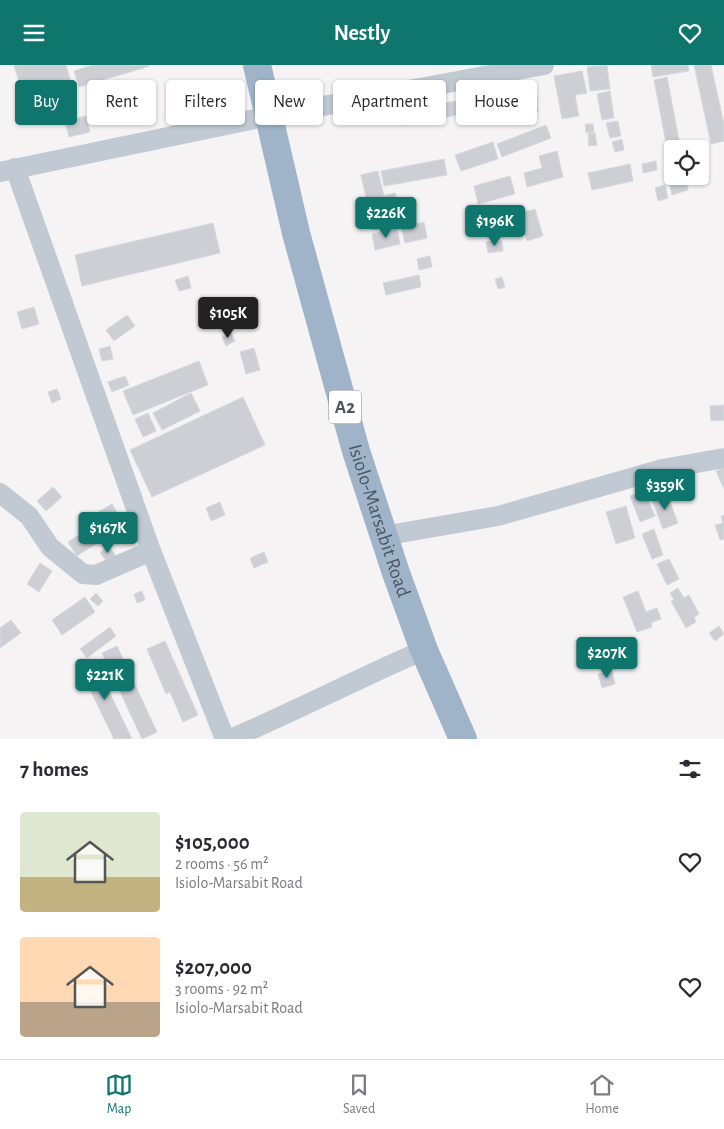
<!DOCTYPE html>
<html lang="en">
<head>
<meta charset="utf-8">
<style>
  :root { --surface:#fff; --page:#f2f2f3; --text:#2b2b33; --muted:#7c7c81; --line:#e1e1e2; --accent:#0f766e }
  body { margin:0; font-family:"Alegreya Sans",sans-serif; background:var(--page); color:var(--text); height:100vh; display:flex; flex-direction:column; font-size:19px; white-space:nowrap }
  * { box-sizing:border-box; margin:0 }
  p { font-size:16px; color:var(--muted) }
  .icon { flex:none; width:28px; height:28px; fill:none; stroke:currentColor; stroke-width:2; stroke-linecap:round; stroke-linejoin:round }
  .map { position:relative; height:674px; overflow:hidden }
  .panel { display:flex; flex-direction:column; background:var(--surface); flex:1 }
  .panel>* { flex:none }
  .hud { position:absolute; left:15px; top:15px; width:695px; height:45px; display:flex; gap:10px }
  .controls { position:absolute; left:664px; top:75px; display:grid; gap:10px }
  .controls a { display:grid; place-items:center; width:45px; height:45px; border-radius:5px; background:var(--surface); box-shadow:0 1px 4px #0004; font-size:25px }
  .price { position:absolute; translate:-50% -42px; padding:0 11px; border-radius:5px; background:var(--accent); color:#fff; font-size:16px; line-height:32px; filter:drop-shadow(0 1px 2px #0008) }
  .price::after { content:''; position:absolute; left:50%; top:30px; width:15px; height:11px; margin-left:-8px; background:inherit; clip-path:polygon(0 0,100% 0,50% 100%) }
  .price.on { background:#222; color:#fff }
  ul { padding:0; list-style:none }
  li { display:flex; align-items:center; gap:15px; height:125px; padding:0 20px }
  li span { display:grid; place-items:center; flex:none; width:140px; height:100px; border-radius:5px; color:#555 }
  li>.icon { margin-inline-start:auto }
  span .icon { width:60px; height:60px; fill:#fffc; stroke-width:1 }
  li b { font-size:21px }
  h2 { display:flex; justify-content:space-between; align-items:center; height:60px; padding:0 20px; font-size:21px }
  .pill { padding:0 18px; border-radius:5px; background:var(--surface); box-shadow:0 1px 4px #0004; font-size:18px; line-height:45px }
  .pill.on { background:var(--accent); color:#fff }
  header { display:flex; justify-content:space-between; align-items:center; height:65px; padding:0 20px; background:var(--accent); color:#fff; font-size:22px; font-weight:700 }
  .tab-bar { display:flex; justify-content:space-around; align-items:center; height:70px; border-top:1px solid var(--line); background:var(--surface); font-size:14px; color:var(--muted) }
  .tab-bar a { display:grid; justify-items:center; gap:2px }
  .tab-bar .on { color:var(--accent) }
  .map>svg:first-child { display:block }
</style>
</head>
<body>
<header><svg class="icon" aria-label="menu" viewBox="0 0 24 24"><path d="M4 6h16M4 12h16M4 18h16"/></svg>Nestly<svg class="icon" aria-label="heart" viewBox="0 0 24 24"><path d="M12 20l-8-8c-3-5 5-10 8-4 3-6 11-1 8 4z"/></svg></header>
<div class="map">
<svg width="724" height="674" viewBox="0 0 724 674">
  <rect width="100%" height="100%" fill="#f5f3f3"/>
  <g fill="#cdcfd5" stroke="#d7d9de">
    <polygon points="14,0 66,0 71,17 32,29 28,18 20,20"/>
    <polygon points="93,0 149,0 150,1 79,22 74,6"/>
    <polygon points="607,0 610,24 590,26 587,2"/>
    <polygon points="651,0 688,0 689,6 653,12"/>
    <polygon points="694,0 711,0 724,59 724,76 711,79"/>
    <polygon points="582,6 587,28 575,30 579,51 562,54 554,11"/>
    <polygon points="667,12 679,75 666,78 654,15"/>
    <polygon points="536,20 538,47 525,48 524,40 503,42 501,23"/>
    <polygon points="610,26 614,53 602,55 597,29"/>
    <polygon points="496,30 498,43 446,52 444,38"/>
    <polygon points="439,37 442,54 406,60 403,43"/>
    <polygon points="86,51 90,67 69,72 65,56"/>
    <polygon points="618,56 621,71 610,73 606,58"/>
    <polygon points="585,59 593,59 594,67 586,68"/>
    <polygon points="546,60 551,73 502,92 497,79"/>
    <polygon points="595,68 597,80 589,81 588,69"/>
    <polygon points="622,74 624,85 615,87 612,77"/>
    <polygon points="493,77 498,94 461,106 455,90"/>
    <polygon points="557,86 563,112 527,122 524,108 542,103 539,91"/>
    <polygon points="444,94 447,110 384,121 381,106"/>
    <polygon points="656,96 657,105 643,108 642,99"/>
    <polygon points="630,99 633,116 592,125 588,108"/>
    <polygon points="378,106 384,131 395,128 402,158 373,165 361,110"/>
    <polygon points="510,111 515,129 478,139 474,121"/>
    <polygon points="686,114 688,125 672,130 669,117"/>
    <polygon points="665,120 668,133 658,136 655,123"/>
    <polygon points="483,141 484,150 474,152 473,142"/>
    <polygon points="535,144 543,171 527,176 519,149"/>
    <polygon points="424,157 427,173 405,178 401,162"/>
    <polygon points="213,158 220,188 82,221 75,190"/>
    <polygon points="397,163 400,179 375,185 372,169"/>
    <polygon points="502,176 503,186 488,188 486,177"/>
    <polygon points="430,191 432,202 419,205 417,194"/>
    <polygon points="419,210 421,222 386,230 383,218"/>
    <polygon points="188,211 191,223 179,226 175,215"/>
    <polygon points="502,212 505,222 498,224 495,214"/>
    <polygon points="34,242 39,259 22,264 17,247"/>
    <polygon points="127,250 135,261 114,276 106,265"/>
    <polygon points="231,268 235,276 226,281 222,272"/>
    <polygon points="110,281 113,294 102,296 99,284"/>
    <polygon points="254,283 260,305 246,309 240,287"/>
    <polygon points="199,296 208,320 133,350 123,326"/>
    <polygon points="125,311 129,320 112,327 108,317"/>
    <polygon points="57,324 61,334 52,338 48,327"/>
    <polygon points="191,328 200,346 162,365 153,348"/>
    <polygon points="243,332 265,380 152,432 130,385"/>
    <polygon points="724,340 724,355 711,356 710,341"/>
    <polygon points="148,348 156,366 143,372 135,354"/>
    <polygon points="724,403 724,424 716,406"/>
    <polygon points="53,422 62,432 46,446 37,436"/>
    <polygon points="644,426 655,451 640,457 630,431"/>
    <polygon points="667,429 678,458 663,464 652,435"/>
    <polygon points="220,437 225,450 211,456 206,443"/>
    <polygon points="112,439 127,464 103,478 88,453"/>
    <polygon points="626,441 635,473 616,479 606,447"/>
    <polygon points="724,450 724,474 720,475 715,460 723,458 721,451"/>
    <polygon points="88,464 97,478 77,491 68,477"/>
    <polygon points="654,464 663,490 652,494 642,469"/>
    <polygon points="108,481 116,491 107,497 100,488"/>
    <polygon points="264,487 268,497 254,503 250,493"/>
    <polygon points="669,494 679,514 667,520 657,499"/>
    <polygon points="40,498 52,506 39,527 27,519"/>
    <polygon points="678,523 684,533 689,530 699,549 694,552 696,557 686,563 671,536 674,535 670,528"/>
    <polygon points="142,526 145,535 137,538 134,529"/>
    <polygon points="638,526 646,547 657,543 661,554 651,558 652,562 637,567 623,532"/>
    <polygon points="96,528 103,536 98,541 90,534"/>
    <polygon points="85,532 95,547 62,570 52,555"/>
    <polygon points="11,555 21,568 0,583 0,563"/>
    <polygon points="719,561 724,569 715,576 709,568"/>
    <polygon points="110,562 116,571 87,593 80,584"/>
    <polygon points="165,576 198,650 183,657 170,627 166,629 147,584"/>
    <polygon points="117,581 157,667 142,674 102,588"/>
    <polygon points="94,595 132,674 114,674 79,602"/>
    <polygon points="612,606 615,619 602,623 598,609"/>
  </g>
  <g fill="none" stroke-linecap="round" stroke-linejoin="round">
    <g stroke="#c1cad2" stroke-width="20">
      <polyline points="15,103 151,486 225,674"/>
      <polyline points="0,107 269,51 544,0"/>
      <polyline points="0,428 29,451 50,482 83,509 96,510 151,486"/>
      <polyline points="383,471 498,451 662,404 724,393"/>
      <path d="M230,674C296,646 359,613 424,585"/>
    </g>
    <path stroke="#9fb4c9" stroke-width="28" id="s1" d="M257,0L296,168L356,386L396,508L424,585L463,674"/>
  </g>
  <g text-anchor="middle" dominant-baseline="central" stroke-width="4" stroke-linejoin="round" paint-order="stroke">
    <rect fill="#fff" stroke="#808990" stroke-width="1" x="329" y="325.5" width="32" height="33" rx="4"/>
    <g font-size="19" font-weight="bold" fill="#4a5661">
      <text x="345" y="342">A2</text>
    </g>
    <g font-size="20" fill="#4a5661" stroke="#fff">
      <text stroke="none"><textPath href="#s1" startOffset="472">Isiolo-Marsabit Road</textPath></text>
    </g>
  </g>
</svg>
<div class="controls">
<a><svg class="icon" aria-label="locate" viewBox="0 0 24 24"><circle cx="12" cy="12" r="6"/><path d="M12 2v4M12 18v4M2 12h4M18 12h4"/></svg></a>
</div>
<b class="price" style="left:386px;top:174px">$226K</b>
<b class="price" style="left:495px;top:182px">$196K</b>
<b class="price on" style="left:228px;top:274px">$105K</b>
<b class="price" style="left:665px;top:446px">$359K</b>
<b class="price" style="left:108px;top:489px">$167K</b>
<b class="price" style="left:607px;top:614px">$207K</b>
<b class="price" style="left:105px;top:636px">$221K</b>
<div class="hud">
<a class="pill on">Buy</a>
<a class="pill">Rent</a>
<a class="pill">Filters</a>
<a class="pill">New</a>
<a class="pill">Apartment</a>
<a class="pill">House</a>
</div>
</div>
<section class="panel">
<h2>7 homes<svg class="icon" aria-label="filters" viewBox="0 0 24 24"><path d="M4 7h16M4 17h16"/><circle cx="9" cy="7" r="2"/><circle cx="15" cy="17" r="2"/></svg></h2>
<ul>
<li><span style="background:linear-gradient(#dfe7d0 65%,#c2b280 0)"><svg class="icon" aria-label="home" viewBox="0 0 24 24"><path d="M3 11l9-7 9 7M6 9v11h12V9"/></svg></span><div><b>$105,000</b><p>2 rooms · 56 m²</p><p>Isiolo-Marsabit Road</p></div><svg class="icon" aria-label="heart" viewBox="0 0 24 24"><path d="M12 20l-8-8c-3-5 5-10 8-4 3-6 11-1 8 4z"/></svg></li>
<li><span style="background:linear-gradient(#ffd9b3 65%,#b9a48a 0)"><svg class="icon" aria-label="home" viewBox="0 0 24 24"><path d="M3 11l9-7 9 7M6 9v11h12V9"/></svg></span><div><b>$207,000</b><p>3 rooms · 92 m²</p><p>Isiolo-Marsabit Road</p></div><svg class="icon" aria-label="heart" viewBox="0 0 24 24"><path d="M12 20l-8-8c-3-5 5-10 8-4 3-6 11-1 8 4z"/></svg></li>
</ul>
</section>
<nav class="tab-bar">
<a class="on"><svg class="icon" aria-label="map" viewBox="0 0 24 24"><path d="M3 6l6-2 6 2 6-2v14l-6 2-6-2-6 2zM9 4v14M15 6v14"/></svg>Map</a>
<a><svg class="icon" aria-label="saved" viewBox="0 0 24 24"><path d="M7 4h10v16l-5-4-5 4z"/></svg>Saved</a>
<a><svg class="icon" aria-label="home" viewBox="0 0 24 24"><path d="M3 11l9-7 9 7M6 9v11h12V9"/></svg>Home</a>
</nav>
</body>
</html>
